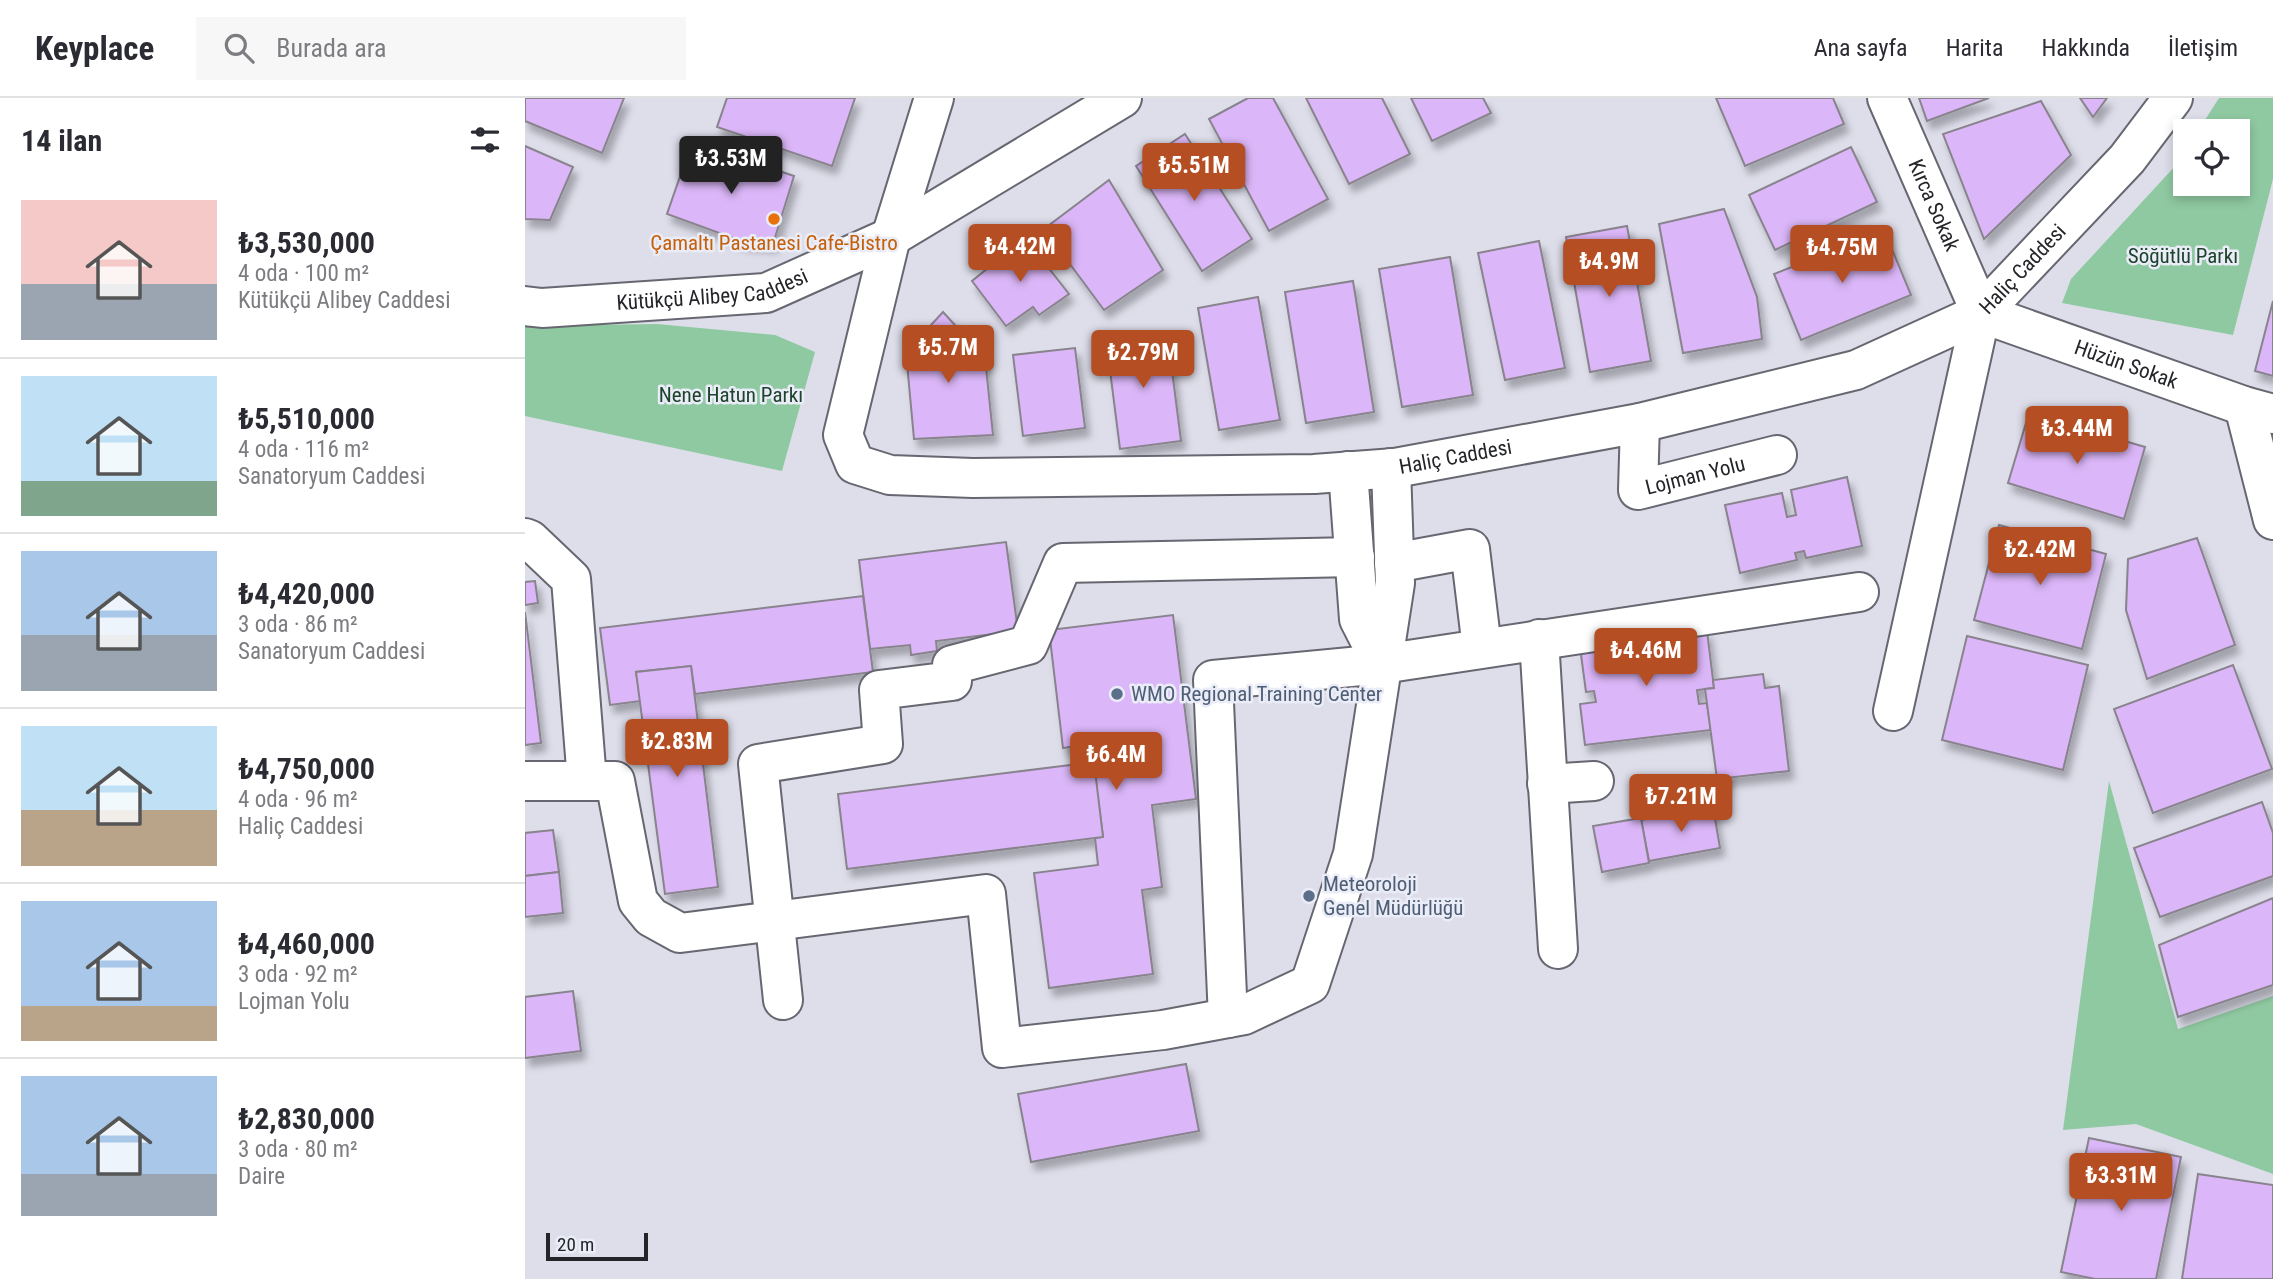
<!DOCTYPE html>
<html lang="tr">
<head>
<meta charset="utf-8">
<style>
  :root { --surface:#fff; --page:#f7f7f7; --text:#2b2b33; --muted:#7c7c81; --line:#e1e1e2; --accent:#b54f23 }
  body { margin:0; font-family:"Roboto Condensed",sans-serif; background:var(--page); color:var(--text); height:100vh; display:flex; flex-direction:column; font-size:26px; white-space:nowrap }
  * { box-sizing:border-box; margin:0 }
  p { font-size:23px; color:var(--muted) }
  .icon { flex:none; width:38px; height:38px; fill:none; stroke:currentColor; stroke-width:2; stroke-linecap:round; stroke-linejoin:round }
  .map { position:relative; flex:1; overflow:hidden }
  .side { display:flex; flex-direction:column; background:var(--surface); width:525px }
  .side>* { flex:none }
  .fabs { position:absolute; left:1648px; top:21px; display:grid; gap:14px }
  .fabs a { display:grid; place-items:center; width:77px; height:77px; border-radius:0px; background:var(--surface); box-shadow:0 4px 10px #0003; font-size:35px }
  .scale { position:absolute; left:21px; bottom:18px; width:102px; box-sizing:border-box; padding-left:7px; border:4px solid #242529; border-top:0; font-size:19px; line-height:24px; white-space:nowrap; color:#242529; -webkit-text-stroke:5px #eaecf7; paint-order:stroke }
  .price { position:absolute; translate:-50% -60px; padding:0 16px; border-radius:7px; background:var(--accent); color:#fff; font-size:23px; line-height:46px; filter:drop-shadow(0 2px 4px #0008) }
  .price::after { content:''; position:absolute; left:50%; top:42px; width:21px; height:16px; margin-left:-10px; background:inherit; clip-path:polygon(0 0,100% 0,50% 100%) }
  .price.active { background:#222; color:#fff }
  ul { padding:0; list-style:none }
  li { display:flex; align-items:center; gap:21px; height:175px; padding:0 21px }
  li+li { border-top:2px solid var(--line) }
  li span { display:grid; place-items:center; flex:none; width:196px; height:140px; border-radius:0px; color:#555 }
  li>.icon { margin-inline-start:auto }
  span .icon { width:84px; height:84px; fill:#fffc; stroke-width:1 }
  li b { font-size:30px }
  h2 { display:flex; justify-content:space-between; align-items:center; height:84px; padding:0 21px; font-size:30px }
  header { display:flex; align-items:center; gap:42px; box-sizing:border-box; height:98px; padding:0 35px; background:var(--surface); border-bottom:2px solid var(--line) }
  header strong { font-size:33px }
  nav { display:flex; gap:38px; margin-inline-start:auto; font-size:24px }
  .search { width:490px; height:63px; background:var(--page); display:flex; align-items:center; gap:18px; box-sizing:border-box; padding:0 24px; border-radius:0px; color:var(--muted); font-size:26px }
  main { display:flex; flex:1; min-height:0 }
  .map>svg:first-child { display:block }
</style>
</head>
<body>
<header>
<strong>Keyplace</strong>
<div class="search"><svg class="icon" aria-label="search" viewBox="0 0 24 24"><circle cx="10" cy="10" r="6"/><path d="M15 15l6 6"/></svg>Burada ara</div>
<nav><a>Ana sayfa</a><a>Harita</a><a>Hakkında</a><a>İletişim</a></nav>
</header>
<main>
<section class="side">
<h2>14 ilan<svg class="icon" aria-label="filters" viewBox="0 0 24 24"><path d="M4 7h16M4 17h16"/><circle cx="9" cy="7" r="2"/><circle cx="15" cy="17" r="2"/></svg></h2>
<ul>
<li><span style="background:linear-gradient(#f6c9c9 60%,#9aa5b1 0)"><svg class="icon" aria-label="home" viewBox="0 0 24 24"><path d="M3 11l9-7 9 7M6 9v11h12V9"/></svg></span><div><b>₺3,530,000</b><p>4 oda · 100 m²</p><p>Kütükçü Alibey Caddesi</p></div></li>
<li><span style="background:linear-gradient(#bfe0f5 75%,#7fa58c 0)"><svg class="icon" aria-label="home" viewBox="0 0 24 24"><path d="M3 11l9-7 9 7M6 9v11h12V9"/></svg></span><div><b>₺5,510,000</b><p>4 oda · 116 m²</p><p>Sanatoryum Caddesi</p></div></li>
<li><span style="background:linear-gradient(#a9c7e8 60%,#9aa5b1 0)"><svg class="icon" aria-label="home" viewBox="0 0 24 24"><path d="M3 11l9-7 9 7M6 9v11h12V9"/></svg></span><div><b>₺4,420,000</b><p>3 oda · 86 m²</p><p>Sanatoryum Caddesi</p></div></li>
<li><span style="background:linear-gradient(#bfe0f5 60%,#b9a48a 0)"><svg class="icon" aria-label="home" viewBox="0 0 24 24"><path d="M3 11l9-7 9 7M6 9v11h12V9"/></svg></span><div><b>₺4,750,000</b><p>4 oda · 96 m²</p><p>Haliç Caddesi</p></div></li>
<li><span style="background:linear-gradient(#a9c7e8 75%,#b9a48a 0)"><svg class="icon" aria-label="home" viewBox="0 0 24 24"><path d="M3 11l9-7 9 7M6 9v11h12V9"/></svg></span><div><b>₺4,460,000</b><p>3 oda · 92 m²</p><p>Lojman Yolu</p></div></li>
<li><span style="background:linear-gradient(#a9c7e8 70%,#9aa5b1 0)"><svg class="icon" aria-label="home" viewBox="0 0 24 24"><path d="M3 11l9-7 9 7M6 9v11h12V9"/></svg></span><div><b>₺2,830,000</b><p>3 oda · 80 m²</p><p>Daire</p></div></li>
</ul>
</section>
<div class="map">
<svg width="1748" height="1181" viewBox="0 0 1748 1181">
  <defs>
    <filter id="shadow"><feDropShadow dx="4.5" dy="8" stdDeviation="3.5" flood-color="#0004"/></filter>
  </defs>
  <rect width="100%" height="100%" fill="#dddeea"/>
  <g fill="#8fc9a1">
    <polygon points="1694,0 1748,0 1748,81 1708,237 1537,205 1546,181 1652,66 1661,52 1661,86 1713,86 1713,33 1673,33"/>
    <polygon points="132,226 250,237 290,254 257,373 0,318 0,228"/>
    <polygon points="1584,683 1653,931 1748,898 1748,1076 1611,1026 1538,1032"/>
  </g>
  <g fill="#dbb6f8" stroke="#88838c" stroke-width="2" filter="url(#shadow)">
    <polygon points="0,0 99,0 77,55 0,23"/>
    <polygon points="202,0 330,0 307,68 192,29"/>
    <polygon points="723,0 748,0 803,101 744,133 684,21"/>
    <polygon points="781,0 857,0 885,56 824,86"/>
    <polygon points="886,0 958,0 966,15 907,43"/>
    <polygon points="1191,0 1308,0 1319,26 1220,68"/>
    <polygon points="1394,0 1464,0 1402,23"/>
    <polygon points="1555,0 1582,0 1568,19"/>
    <polygon points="1516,3 1546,57 1459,141 1418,36"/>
    <polygon points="660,36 727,141 677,173 611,68"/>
    <polygon points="167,44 269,78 248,146 219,144 142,116"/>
    <polygon points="0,48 48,69 25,122 0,121"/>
    <polygon points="1326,49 1352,104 1250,152 1224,97"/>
    <polygon points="584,82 638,172 579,212 519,131"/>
    <polygon points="1199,111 1232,199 1237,241 1158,255 1134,126"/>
    <polygon points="1102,128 1126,263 1065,274 1041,139"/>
    <polygon points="1359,132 1386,197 1276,242 1249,176"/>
    <polygon points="500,140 544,196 514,217 508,209 481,228 447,183"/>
    <polygon points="1014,143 1040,270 980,282 953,155"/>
    <polygon points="925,159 948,297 877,309 854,171"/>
    <polygon points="828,183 849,314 781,325 760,194"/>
    <polygon points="733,199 755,322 694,332 673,210"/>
    <polygon points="1748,203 1748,278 1730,273"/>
    <polygon points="418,214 460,260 468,337 389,341 381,254"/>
    <polygon points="642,233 656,343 595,351 581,241"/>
    <polygon points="550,250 560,330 498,338 488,257"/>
    <polygon points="1504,315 1620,349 1599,421 1483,385"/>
    <polygon points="1322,379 1337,448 1281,460 1279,453 1270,455 1272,462 1215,475 1200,407 1257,395 1262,419 1271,417 1266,392"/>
    <polygon points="1474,427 1581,456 1557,551 1449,522"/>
    <polygon points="1672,440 1710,547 1622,581 1601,512 1603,461"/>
    <polygon points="481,444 493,533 411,543 412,553 386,557 385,547 345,551 334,462"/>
    <polygon points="10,483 13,505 0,507 0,484"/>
    <polygon points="338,498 348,574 170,596 166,568 111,574 116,603 85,607 75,530"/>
    <polygon points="0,514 16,645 0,647"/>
    <polygon points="648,517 671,701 627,707 637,789 617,792 628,876 524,890 509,775 573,767 570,740 578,739 566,646 538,650 524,532"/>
    <polygon points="1182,533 1189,590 1172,592 1174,606 1182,605 1186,632 1060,647 1055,606 1071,604 1069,593 1061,594 1055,549"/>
    <polygon points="1442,538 1563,567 1538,672 1417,642"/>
    <polygon points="1708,567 1747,671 1628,715 1589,611"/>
    <polygon points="166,568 193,789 140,796 111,574"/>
    <polygon points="1238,576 1240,590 1254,588 1264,673 1192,681 1180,591 1189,590 1188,582"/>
    <polygon points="569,664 578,739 322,771 313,696"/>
    <polygon points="1737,704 1748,735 1748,778 1635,819 1609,750"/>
    <polygon points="1188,709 1195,750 1124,763 1116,722"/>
    <polygon points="1116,720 1124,765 1077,774 1068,728"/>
    <polygon points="28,732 34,774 0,778 0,735"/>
    <polygon points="34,774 38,815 0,819 0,778"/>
    <polygon points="1748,800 1748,887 1653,919 1634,847"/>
    <polygon points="48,893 56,953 0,960 0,899"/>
    <polygon points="661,966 674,1033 506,1064 493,996"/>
    <polygon points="1564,1040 1656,1059 1631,1181 1570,1181 1536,1174"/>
    <polygon points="1673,1076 1748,1087 1748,1181 1657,1181"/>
  </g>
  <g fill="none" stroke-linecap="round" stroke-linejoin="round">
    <g stroke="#666770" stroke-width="42">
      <g id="minor">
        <path id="s1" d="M409,0L366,139L318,337L330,366L365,377L448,380L789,376L870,370L1115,325L1331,272L1456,215L1602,61L1648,0"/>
        <path id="s2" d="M1362,0L1456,215"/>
        <path id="s3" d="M1456,215L1719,308L1748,316"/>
        <polyline points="1719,308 1748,422"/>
        <path id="s4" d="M1115,325L1113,392L1252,357"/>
        <polyline points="823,373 834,521 857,566"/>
        <polyline points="0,440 5,442 46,481 62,683"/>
        <polyline points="869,465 945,451 957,550"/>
        <polyline points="1014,541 1033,851"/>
        <polyline points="1368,613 1456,215"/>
        <polyline points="0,683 90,683 113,803 126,819 155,835 461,796 477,950 638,932 719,917 785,886 828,756 870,485 866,370"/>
        <polyline points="1022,686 1069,683"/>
        <polyline points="258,902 233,666 358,646 354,592 427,583 427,567 503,547 538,465 830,459"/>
        <polyline points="703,920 688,582 857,566 1334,494"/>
      </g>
    </g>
    <g stroke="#666770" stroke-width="42">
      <g id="major">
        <path id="s5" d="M0,208L17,210L241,195L366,139L597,0"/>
      </g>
    </g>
    <use href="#minor" stroke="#fff" stroke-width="38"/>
    <use href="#major" stroke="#fff" stroke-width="38"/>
  </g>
  <circle fill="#e8710a" stroke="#eaecf7" stroke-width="2.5" cx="249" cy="121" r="7"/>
  <g fill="#5c6f8a" stroke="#eaecf7" stroke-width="2.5">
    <circle cx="592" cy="596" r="7"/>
    <circle cx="784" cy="798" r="7"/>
  </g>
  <g text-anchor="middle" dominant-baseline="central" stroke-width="5" stroke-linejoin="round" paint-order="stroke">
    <g font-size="21" fill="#242529" stroke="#eaecf7">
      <text stroke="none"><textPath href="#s2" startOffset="117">Kırca Sokak</textPath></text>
      <text stroke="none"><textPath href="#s1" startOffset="1592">Haliç Caddesi</textPath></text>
      <text stroke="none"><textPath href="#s5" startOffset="189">Kütükçü Alibey Caddesi</textPath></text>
      <text stroke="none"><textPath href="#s3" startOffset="154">Hüzün Sokak</textPath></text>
      <text stroke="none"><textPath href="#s1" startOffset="984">Haliç Caddesi</textPath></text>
      <text stroke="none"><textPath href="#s4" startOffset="126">Lojman Yolu</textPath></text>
    </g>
    <g font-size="21" fill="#c56008" stroke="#eaecf7">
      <text x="249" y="145">Çamaltı Pastanesi Cafe-Bistro</text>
    </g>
    <g font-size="21" fill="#1d442b" stroke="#eaecf7">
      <text x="1658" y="158">Söğütlü Parkı</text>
      <text x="206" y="297">Nene Hatun Parkı</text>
    </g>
    <g font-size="21" fill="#4e5e75" stroke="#eaecf7" text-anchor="start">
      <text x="606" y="596">WMO Regional Training Center</text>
      <text x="798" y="786">Meteoroloji<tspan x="798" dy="24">Genel Müdürlüğü</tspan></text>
    </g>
  </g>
</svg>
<div class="fabs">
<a><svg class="icon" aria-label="locate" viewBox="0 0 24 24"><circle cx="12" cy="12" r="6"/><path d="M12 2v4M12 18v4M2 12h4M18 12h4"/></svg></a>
</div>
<div class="scale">20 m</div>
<b class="price active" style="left:206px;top:98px">₺3.53M</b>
<b class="price" style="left:669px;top:105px">₺5.51M</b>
<b class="price" style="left:495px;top:186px">₺4.42M</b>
<b class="price" style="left:1317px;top:187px">₺4.75M</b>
<b class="price" style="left:1084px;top:201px">₺4.9M</b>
<b class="price" style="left:423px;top:287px">₺5.7M</b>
<b class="price" style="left:618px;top:292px">₺2.79M</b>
<b class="price" style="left:1552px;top:368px">₺3.44M</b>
<b class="price" style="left:1515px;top:489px">₺2.42M</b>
<b class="price" style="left:1121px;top:590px">₺4.46M</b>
<b class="price" style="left:152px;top:681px">₺2.83M</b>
<b class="price" style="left:591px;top:694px">₺6.4M</b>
<b class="price" style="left:1156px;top:736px">₺7.21M</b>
<b class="price" style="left:1596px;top:1115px">₺3.31M</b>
</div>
</main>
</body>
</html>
